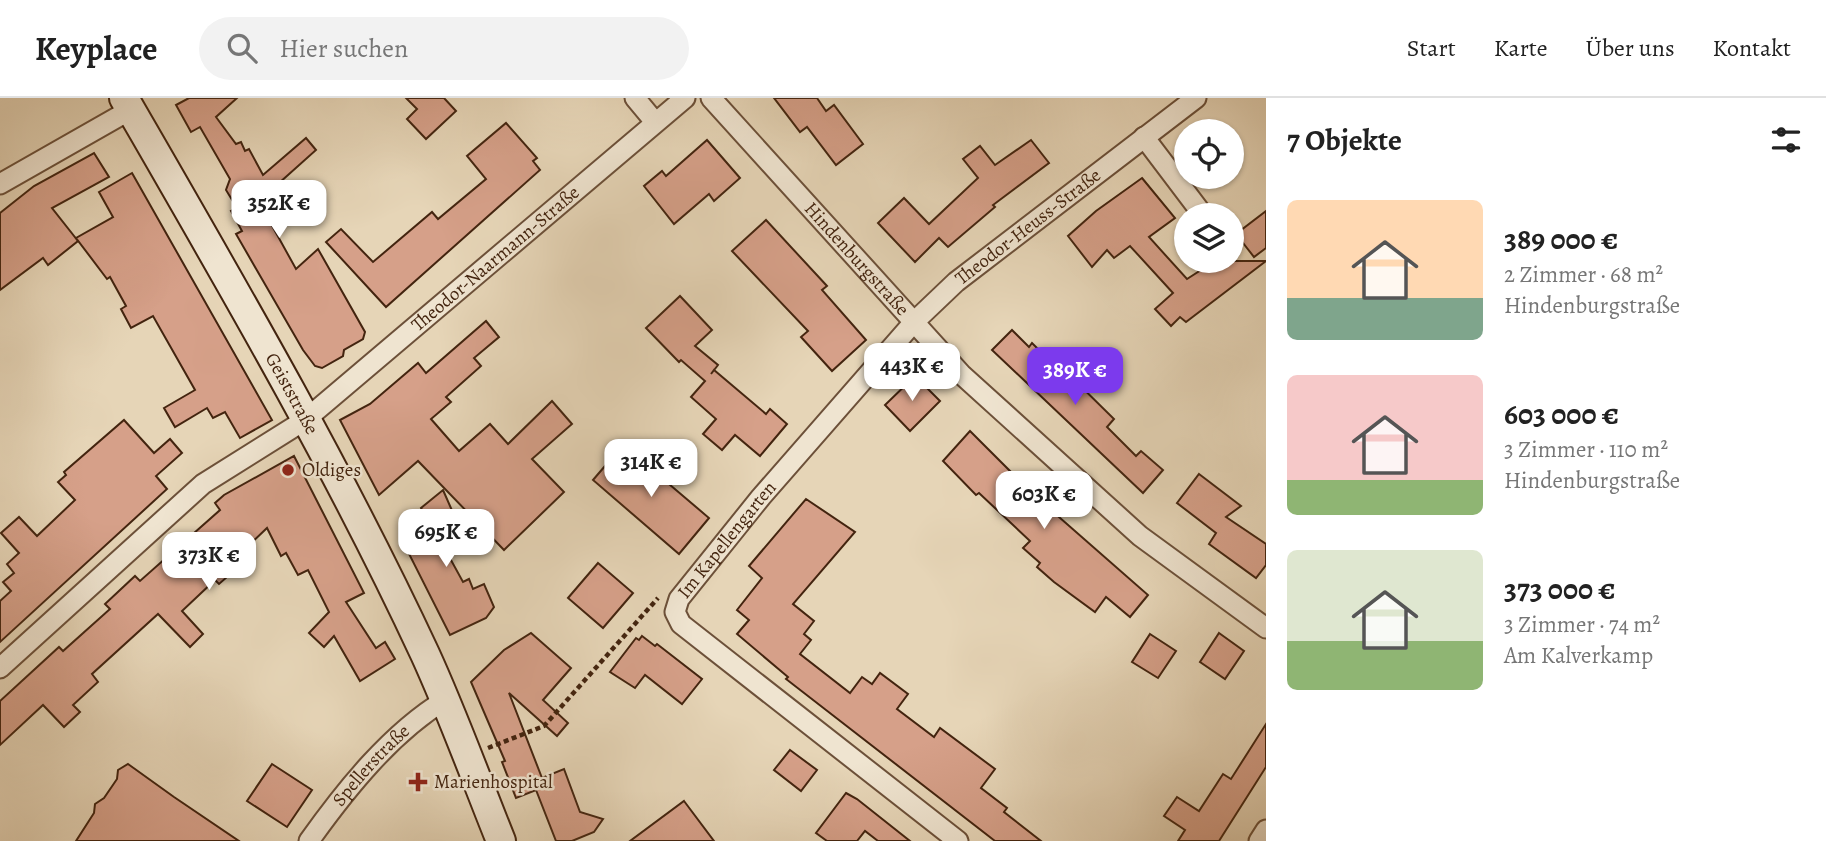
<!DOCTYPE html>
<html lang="de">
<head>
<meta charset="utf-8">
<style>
  :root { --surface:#fff; --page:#f2f2f2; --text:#222; --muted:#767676; --line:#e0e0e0; --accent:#7c3aed }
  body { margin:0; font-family:Alegreya,serif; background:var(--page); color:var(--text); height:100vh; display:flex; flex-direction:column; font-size:26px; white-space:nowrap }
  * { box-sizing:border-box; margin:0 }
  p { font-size:23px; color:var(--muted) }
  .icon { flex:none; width:38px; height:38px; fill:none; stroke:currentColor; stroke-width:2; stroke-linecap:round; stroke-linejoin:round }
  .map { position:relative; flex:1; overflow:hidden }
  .details { display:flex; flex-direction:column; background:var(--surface); width:560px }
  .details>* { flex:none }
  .buttons { position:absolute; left:1174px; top:21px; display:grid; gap:14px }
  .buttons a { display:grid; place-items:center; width:70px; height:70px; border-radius:50%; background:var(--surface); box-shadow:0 2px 5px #0004; font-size:35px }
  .price { position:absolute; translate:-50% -60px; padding:0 16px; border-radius:14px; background:#fff; color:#222; font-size:23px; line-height:46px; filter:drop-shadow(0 2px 4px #0008) }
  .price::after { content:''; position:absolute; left:50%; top:42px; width:21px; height:16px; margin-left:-10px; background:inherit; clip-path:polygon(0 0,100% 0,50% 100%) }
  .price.current { background:var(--accent); color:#fff }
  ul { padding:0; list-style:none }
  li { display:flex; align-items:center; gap:21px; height:175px; padding:0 21px }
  li span { display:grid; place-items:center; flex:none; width:196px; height:140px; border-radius:10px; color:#555 }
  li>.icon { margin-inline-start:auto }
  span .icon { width:84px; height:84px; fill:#fffc; stroke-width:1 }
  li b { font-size:30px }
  h2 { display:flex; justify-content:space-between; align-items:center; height:84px; padding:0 21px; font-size:30px }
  header { display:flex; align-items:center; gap:42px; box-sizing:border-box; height:98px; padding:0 35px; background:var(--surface); border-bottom:2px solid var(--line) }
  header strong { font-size:33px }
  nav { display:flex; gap:38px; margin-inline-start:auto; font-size:24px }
  .search { width:490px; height:63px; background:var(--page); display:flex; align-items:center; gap:18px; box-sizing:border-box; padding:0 24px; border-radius:38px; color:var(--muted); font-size:26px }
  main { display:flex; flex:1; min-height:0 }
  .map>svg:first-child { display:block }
</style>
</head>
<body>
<header>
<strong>Keyplace</strong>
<div class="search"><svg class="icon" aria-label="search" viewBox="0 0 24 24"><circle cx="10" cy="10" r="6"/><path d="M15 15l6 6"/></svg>Hier suchen</div>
<nav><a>Start</a><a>Karte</a><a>Über uns</a><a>Kontakt</a></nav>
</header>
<main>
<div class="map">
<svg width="1266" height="743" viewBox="0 0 1266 743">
  <rect width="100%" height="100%" fill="#e6d5b7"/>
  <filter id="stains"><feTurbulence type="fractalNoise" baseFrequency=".00286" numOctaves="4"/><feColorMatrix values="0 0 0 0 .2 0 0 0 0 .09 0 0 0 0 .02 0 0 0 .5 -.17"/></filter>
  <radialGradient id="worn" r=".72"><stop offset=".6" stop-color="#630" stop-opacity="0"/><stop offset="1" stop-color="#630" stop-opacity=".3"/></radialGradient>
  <g fill="#d6a089" stroke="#43240f" stroke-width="2">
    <polygon points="189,0 237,0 216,19 236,46 241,44 245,53 249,51 263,77 306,40 316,52 278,86 293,111 270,124 296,171 318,151 365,234 363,241 344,252 343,258 322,270 315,268 303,252 236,136 242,133 231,113 237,110 226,92 230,81 200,29 191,34 176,7"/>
    <polygon points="406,0 444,0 456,13 426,41 407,21 417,11"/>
    <polygon points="774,0 817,0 826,13 834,7 863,46 836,67 807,29 800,34"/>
    <polygon points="506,25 537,60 533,63 540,72 386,209 326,144 341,131 373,164 432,114 438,121 486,81 467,58"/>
    <polygon points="707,42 740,80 714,103 709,96 674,126 644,88 662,73 666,78"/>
    <polygon points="1031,42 1049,65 993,107 995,109 948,149 939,140 915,164 878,125 904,100 929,126 978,80 963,61 980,48 995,67"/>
    <polygon points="94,55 109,79 52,110 78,143 48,167 43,160 0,192 0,115 34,88"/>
    <polygon points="132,75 272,322 240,340 225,314 213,320 207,310 175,329 164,310 195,292 153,218 131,230 121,211 126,208 110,179 107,181 76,140 113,119 99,94"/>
    <polygon points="1142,80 1175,120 1149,139 1187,181 1215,163 1266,163 1186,224 1180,219 1171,228 1155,211 1173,195 1130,148 1114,160 1107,152 1092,169 1068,138 1096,113"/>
    <polygon points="1266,113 1266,150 1254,159 1236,136"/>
    <polygon points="766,122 827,188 822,192 866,242 832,273 801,239 808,233 732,153"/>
    <polygon points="680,198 712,232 695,248 718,267 711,276 714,272 766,316 770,311 787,326 760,358 735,337 722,352 703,336 716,321 691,299 705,283 681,262 679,264 646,230"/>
    <polygon points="486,223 499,239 474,260 481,268 446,299 451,304 431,321 459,353 490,326 508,346 552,303 572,326 532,361 564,394 504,452 418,363 379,397 340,322 370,306 418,265 426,275"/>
    <polygon points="1012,232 1029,249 1032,245 1042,255 1045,253 1114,321 1107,329 1136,358 1141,353 1163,372 1143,395 992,252"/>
    <polygon points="915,278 940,303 910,333 885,307"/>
    <polygon points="124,322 154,355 170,341 182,355 156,378 167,391 0,544 0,503 11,493 3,484 14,475 7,466 19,455 1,435 19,419 37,438 75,402 58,384 66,377 64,374"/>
    <polygon points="970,333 1035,398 1148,497 1130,519 1106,499 1095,514 1054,484 1037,469 1040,465 1023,450 1030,443 979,395 976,397 943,363"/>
    <polygon points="623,347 709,420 679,456 593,382"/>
    <polygon points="294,358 364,495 346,504 376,550 385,544 395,561 360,583 334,538 324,549 309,535 329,514 308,472 298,477 286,455 281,458 267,430 229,466 235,472 219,486 215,482 182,513 203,536 190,549 158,516 92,576 98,584 73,607 80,614 64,629 43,607 0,647 0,603 59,549 63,553 110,511 105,506 135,478 140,483 220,412 215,405 224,397"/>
    <polygon points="1199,376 1241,408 1226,419 1266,446 1266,467 1256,480 1209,446 1216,435 1177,405"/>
    <polygon points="443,392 461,433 452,438 457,448 446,453 463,484 469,481 473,491 484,486 494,509 486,520 450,537 401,440 430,425 421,410"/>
    <polygon points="806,401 855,434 793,506 814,523 804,536 811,542 800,556 850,595 862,579 872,586 880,575 908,596 897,611 934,639 940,630 995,671 981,690 1007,710 1004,714 1041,743 995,743 786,581 788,579 737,536 749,522 737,512 762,480 749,468"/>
    <polygon points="598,465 633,495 603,530 568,500"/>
    <polygon points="531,535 571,570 543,602 568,625 557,638 509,595 542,680 564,671 580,714 603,721 594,734 572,743 556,743 536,692 516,700 502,664 505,663 471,584 504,552"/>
    <polygon points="1219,535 1244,553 1225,581 1200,564"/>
    <polygon points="1150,536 1176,553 1158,580 1132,564"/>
    <polygon points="642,538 655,548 657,546 702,581 682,606 645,577 635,590 610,574 636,540 639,542"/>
    <polygon points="1266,626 1266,669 1219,743 1178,743 1185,732 1164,718 1177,699 1199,713 1223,676 1231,681"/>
    <polygon points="790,652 817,672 801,693 774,672"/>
    <polygon points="128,666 174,699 239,743 76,743 94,715 95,706 104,700 117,681 118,672"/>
    <polygon points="272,666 312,692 287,729 247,703"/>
    <polygon points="846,695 857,701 910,743 878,743 865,733 857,743 827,743 816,735"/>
    <polygon points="684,703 714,743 630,743"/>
  </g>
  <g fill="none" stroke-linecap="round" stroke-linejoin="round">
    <g stroke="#6c5039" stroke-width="23">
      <g id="minor">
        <polyline points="635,0 655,24"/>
        <path id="s1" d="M711,0L961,276L1140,438L1266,530"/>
        <polyline points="1144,39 1203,117"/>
        <polyline points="0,86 130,12"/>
        <path id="s2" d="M0,570L203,386L305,322L685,0"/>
        <path id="s3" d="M309,743C346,691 391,635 445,602"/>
        <path id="s4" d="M958,743L681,526L675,514L679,501L761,399L914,224L956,184L1196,0"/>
        <polyline points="1259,743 1266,732"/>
      </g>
    </g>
    <g stroke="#43240f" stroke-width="32">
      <g id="secondary">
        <path id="s5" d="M124,0C229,182 336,365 425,556C453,617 476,681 501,743"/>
      </g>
    </g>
    <polyline stroke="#43240f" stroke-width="4.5" stroke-dasharray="5 3.5" stroke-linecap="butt" points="488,650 544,628 658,500"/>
    <use href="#minor" stroke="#efe4d0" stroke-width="19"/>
    <use href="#secondary" stroke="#efe4d0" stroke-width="28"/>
  </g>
  <g fill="#8f2418" stroke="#efe4d0" stroke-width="2.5">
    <circle cx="288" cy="372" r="7"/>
    <path d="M414.5 673.5h7v7h7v7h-7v7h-7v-7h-7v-7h7z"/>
  </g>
  <g text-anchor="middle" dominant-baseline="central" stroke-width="5" stroke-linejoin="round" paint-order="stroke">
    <g font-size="19" fill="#43240f" stroke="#efe4d0">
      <text stroke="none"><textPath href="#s4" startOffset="891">Theodor-Heuss-Straße</textPath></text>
      <text stroke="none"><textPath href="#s2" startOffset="644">Theodor-Naarmann-Straße</textPath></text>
      <text stroke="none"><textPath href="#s1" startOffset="217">Hindenburgstraße</textPath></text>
      <text stroke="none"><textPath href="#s5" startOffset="340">Geiststraße</textPath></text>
      <text stroke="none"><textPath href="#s4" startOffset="455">Im Kapellengarten</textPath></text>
      <text stroke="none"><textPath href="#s3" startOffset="98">Spellerstraße</textPath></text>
    </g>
    <g font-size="19" fill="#43240f" stroke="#efe4d0" text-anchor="start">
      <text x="302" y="372">Oldiges</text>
      <text x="434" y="684">Marienhospital</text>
    </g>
  </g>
  <rect width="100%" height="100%" filter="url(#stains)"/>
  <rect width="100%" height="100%" fill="url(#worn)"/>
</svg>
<div class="buttons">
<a><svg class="icon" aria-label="locate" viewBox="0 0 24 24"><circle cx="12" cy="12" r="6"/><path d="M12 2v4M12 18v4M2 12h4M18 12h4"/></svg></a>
<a><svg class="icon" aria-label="layers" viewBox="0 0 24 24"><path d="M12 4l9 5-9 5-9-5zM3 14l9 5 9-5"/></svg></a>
</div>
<b class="price" style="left:279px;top:142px">352K €</b>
<b class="price" style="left:912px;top:305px">443K €</b>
<b class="price current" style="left:1075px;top:309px">389K €</b>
<b class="price" style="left:651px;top:401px">314K €</b>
<b class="price" style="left:1044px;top:433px">603K €</b>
<b class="price" style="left:446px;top:471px">695K €</b>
<b class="price" style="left:209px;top:494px">373K €</b>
</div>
<section class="details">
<h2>7 Objekte<svg class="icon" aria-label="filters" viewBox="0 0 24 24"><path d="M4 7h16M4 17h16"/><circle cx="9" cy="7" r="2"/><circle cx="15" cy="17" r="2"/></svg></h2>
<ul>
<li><span style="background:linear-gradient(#ffd9b3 70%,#7fa58c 0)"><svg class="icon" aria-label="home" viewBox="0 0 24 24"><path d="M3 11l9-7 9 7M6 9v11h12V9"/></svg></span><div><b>389 000 €</b><p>2 Zimmer · 68 m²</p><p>Hindenburgstraße</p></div></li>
<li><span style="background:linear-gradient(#f6c9c9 75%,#8fb573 0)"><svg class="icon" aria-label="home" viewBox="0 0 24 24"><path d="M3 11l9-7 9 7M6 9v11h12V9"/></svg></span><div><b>603 000 €</b><p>3 Zimmer · 110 m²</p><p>Hindenburgstraße</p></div></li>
<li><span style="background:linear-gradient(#dfe7d0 65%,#8fb573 0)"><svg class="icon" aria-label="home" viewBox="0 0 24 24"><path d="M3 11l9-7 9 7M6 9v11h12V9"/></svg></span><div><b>373 000 €</b><p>3 Zimmer · 74 m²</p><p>Am Kalverkamp</p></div></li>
</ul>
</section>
</main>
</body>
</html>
